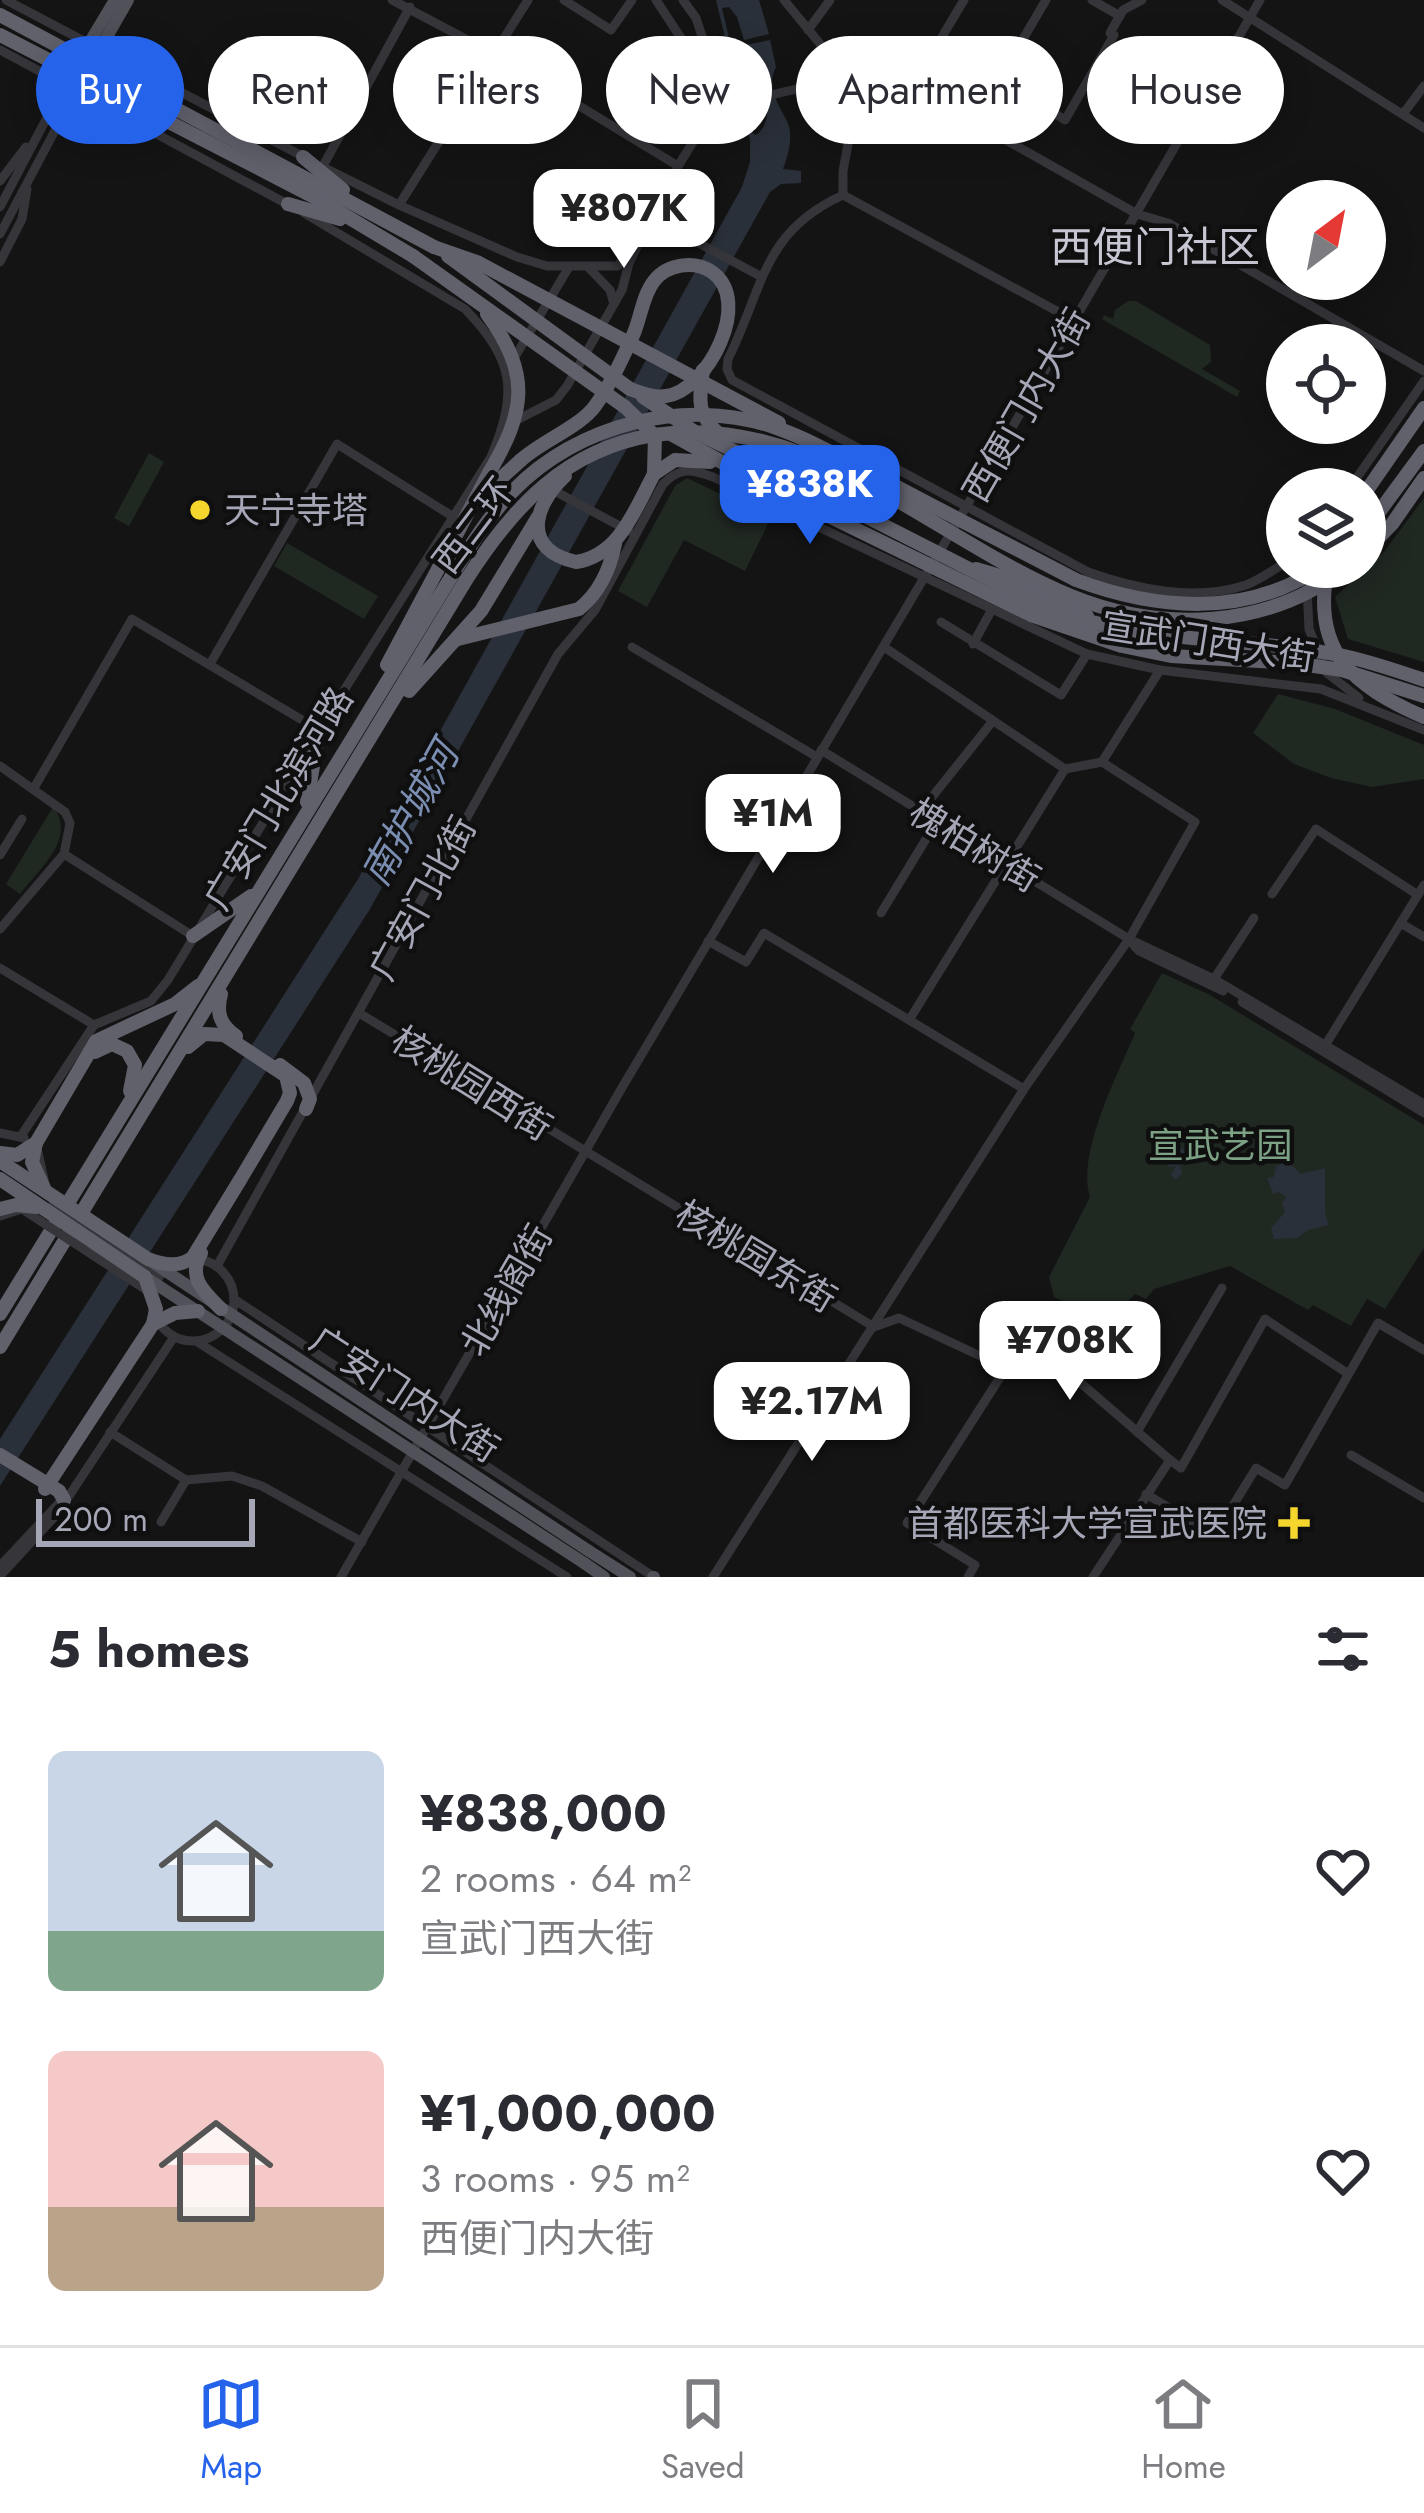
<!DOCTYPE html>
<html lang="en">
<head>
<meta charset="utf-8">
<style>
  :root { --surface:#fff; --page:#f2f2f3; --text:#2b2b33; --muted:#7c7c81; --line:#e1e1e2; --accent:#2563eb }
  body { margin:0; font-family:Jost,"Noto Sans SC",sans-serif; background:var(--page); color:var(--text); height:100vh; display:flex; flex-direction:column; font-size:45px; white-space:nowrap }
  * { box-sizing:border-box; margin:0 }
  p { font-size:39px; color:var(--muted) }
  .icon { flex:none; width:66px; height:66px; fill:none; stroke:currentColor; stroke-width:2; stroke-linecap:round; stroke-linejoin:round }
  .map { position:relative; height:1577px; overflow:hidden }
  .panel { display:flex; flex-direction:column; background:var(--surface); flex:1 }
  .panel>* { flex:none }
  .banner { position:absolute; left:36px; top:36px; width:1353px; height:108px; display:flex; gap:24px }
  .needle { width:78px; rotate:32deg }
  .tools { position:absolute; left:1266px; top:180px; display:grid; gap:24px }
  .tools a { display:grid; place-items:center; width:120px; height:120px; border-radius:50%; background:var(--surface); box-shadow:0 6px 30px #0003; font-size:60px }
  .scale { position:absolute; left:36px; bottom:30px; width:219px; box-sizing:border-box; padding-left:12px; border:6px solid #a5a7b6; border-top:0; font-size:33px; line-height:42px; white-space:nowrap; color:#a5a7b6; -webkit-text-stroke:9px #0f0f10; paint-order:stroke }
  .price { position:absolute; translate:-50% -102px; padding:0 27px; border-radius:24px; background:#fff; color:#222; font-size:39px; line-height:78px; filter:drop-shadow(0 3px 6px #0008) }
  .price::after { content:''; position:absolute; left:50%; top:72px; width:36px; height:27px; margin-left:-18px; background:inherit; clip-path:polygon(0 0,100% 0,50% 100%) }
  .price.current { background:var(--accent); color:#fff }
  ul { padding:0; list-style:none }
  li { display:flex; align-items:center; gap:36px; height:300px; padding:0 48px }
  li span { display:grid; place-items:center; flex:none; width:336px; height:240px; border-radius:18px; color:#555 }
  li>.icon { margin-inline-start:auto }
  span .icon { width:144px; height:144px; fill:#fffc; stroke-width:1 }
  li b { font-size:51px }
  h2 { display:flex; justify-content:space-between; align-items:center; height:144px; padding:0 48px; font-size:51px }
  .pill { padding:0 42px; border-radius:54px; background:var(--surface); box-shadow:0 6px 30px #0003; font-size:42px; line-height:108px }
  .pill.current { background:var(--accent); color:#fff }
  .tabs { display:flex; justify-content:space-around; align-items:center; height:168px; border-top:3px solid var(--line); background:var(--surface); font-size:33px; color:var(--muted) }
  .tabs a { display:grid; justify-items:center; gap:6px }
  .tabs .current { color:var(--accent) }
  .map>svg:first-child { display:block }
</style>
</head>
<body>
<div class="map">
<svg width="1424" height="1577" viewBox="0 0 1424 1577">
  <rect width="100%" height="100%" fill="#141415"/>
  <g fill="#202822">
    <polygon points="1128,301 1136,301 1210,345 1211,362 1202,369 1240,391 1237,397 1102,319 1104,315 1113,319 1115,310"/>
    <polygon points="149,453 164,462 129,526 114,518"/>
    <polygon points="687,478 771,518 745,571 684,540 647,607 618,591 675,486"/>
    <polygon points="1424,498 1424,662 1348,639 1335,597 1383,553"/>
    <polygon points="287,543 378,596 364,619 274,566"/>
    <polygon points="1278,694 1335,709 1424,745 1424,779 1372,787 1331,778 1294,764 1253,733"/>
    <path d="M53,807C78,837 38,871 20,894L6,884Z"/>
    <path d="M1162,973L1210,995L1424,1125V1248L1385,1309L1367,1299L1351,1326L1313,1305L1308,1310L1230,1266L1154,1289L1146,1299L1135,1294L1107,1322L1054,1297L1049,1277L1090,1197C1076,1154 1118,1074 1135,1033L1130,1029Z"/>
  </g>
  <g fill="#2a3039">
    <path d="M716,0H759L769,34L744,40L737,17L729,7L722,8L751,132L756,135C774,121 766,100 762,80L753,76L745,45L770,40L776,67C766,87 778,104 787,121C794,136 788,155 783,169L801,171V183L781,184L770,192L370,909L0,1486V1439L358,879L742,187L750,162V140Z"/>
    <polygon points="1171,1142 1189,1153 1180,1167 1182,1174 1175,1180 1171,1175 1176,1166 1168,1167 1169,1159 1164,1155 1157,1156 1154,1164 1149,1161 1161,1143 1168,1148"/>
    <polygon points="1287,1161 1301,1174 1325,1168 1325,1213 1329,1225 1308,1230 1297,1238 1274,1239 1271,1228 1285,1212 1282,1204 1286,1197 1279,1192 1273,1194 1267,1178 1274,1177 1276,1166"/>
  </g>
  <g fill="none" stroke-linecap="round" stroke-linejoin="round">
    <g stroke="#35353a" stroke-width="9">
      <polyline points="6,0 306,158"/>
      <polyline points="392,0 494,54 678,166"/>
      <polyline points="564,0 611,30 632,0"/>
      <polyline points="656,0 698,64 673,107 703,126"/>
      <polyline points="683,0 696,18 725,107"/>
      <polyline points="784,0 858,90 843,171 843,195"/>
      <polyline points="1046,0 1000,78 1065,120 1114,35"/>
      <polyline points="1092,0 1120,16"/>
      <polyline points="1222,0 1424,128"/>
      <polyline points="808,30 830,0"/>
      <polyline points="1110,33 1123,10 1142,0"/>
      <polyline points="0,50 289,205"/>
      <polyline points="912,87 964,0"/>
      <polyline points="1403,114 1424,86"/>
      <polyline points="321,166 399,205 517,257 547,266 618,266 637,235"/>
      <polyline points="323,166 410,7"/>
      <polyline points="0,181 26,147"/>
      <path d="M843,195C762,232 764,287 728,359L727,369L732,380L1088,572C1137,589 1194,602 1246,585C1260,580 1274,569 1287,562"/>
      <polyline points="843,195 1075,321"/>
      <polyline points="399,205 528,0"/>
      <polyline points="0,207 64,85"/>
      <polyline points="652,218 762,277"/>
      <polyline points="0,234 76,91"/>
      <polyline points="0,262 22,219 27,189"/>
      <polyline points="588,267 610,290 614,304"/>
      <polyline points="513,360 569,267"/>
      <path d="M515,421L556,400L567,386L622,290L629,263L678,166L703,126L725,107C788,91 848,70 912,87L1137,214L1168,223L1424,371"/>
      <polyline points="549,488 629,531"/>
      <polyline points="1349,489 1424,381"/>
      <polyline points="1306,567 1309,629 1327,673 1359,698"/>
      <polyline points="941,622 1061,695 1087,654"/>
      <polyline points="973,644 991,611"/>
      <polyline points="632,647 817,757"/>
      <polyline points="210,664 337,444 452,516"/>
      <polyline points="821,750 1129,939 1214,979 1424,1104"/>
      <polyline points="1102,762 1160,670"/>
      <polyline points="0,766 65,812 70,823 64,854 193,936"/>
      <polyline points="34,788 132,619 319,730"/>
      <polyline points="920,812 992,722"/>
      <polyline points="0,855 22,819"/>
      <polyline points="1272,894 1316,829 1418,895"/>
      <polyline points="881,913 937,821"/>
      <polyline points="1402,924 1424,937"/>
      <polyline points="0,929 64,854"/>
      <polyline points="708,941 746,962 764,933 1024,1089"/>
      <polyline points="1132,943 1139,951 1223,991"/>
      <polyline points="0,968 94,1025"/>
      <polyline points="1214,979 1254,918"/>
      <polyline points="1242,1002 1424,1113"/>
      <polyline points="359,1013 874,1327 899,1318 1006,1368 1030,1348 1061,1366 1170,1460 1093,1577"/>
      <polyline points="911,1017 1065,769"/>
      <polyline points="1323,1049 1424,885"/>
      <polyline points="0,1133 24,1138"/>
      <path d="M21,1136L94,1025L151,1001L168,980L319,730L491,457C518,392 515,361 465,309L304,213"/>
      <polyline points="37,1148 45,1184"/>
      <polyline points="0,1216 28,1207"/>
      <circle cx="193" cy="1300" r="41"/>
      <path d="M217,1266L558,654L595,610L663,484C680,467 691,469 713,477L1087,654L1160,670L1321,689L1424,730"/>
      <polyline points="234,1299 654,1577"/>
      <polyline points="199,1343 567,1577"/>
      <polyline points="110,1432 186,1480 232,1476 262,1486 362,1542"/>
      <polyline points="1137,1432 1222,1288"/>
      <polyline points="1351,1455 1424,1498"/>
      <polyline points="1170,1460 1181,1468 1265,1319 1347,1373"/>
      <polyline points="1146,1494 1215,1535 1256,1468 1285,1485 1378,1323 1424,1350"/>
      <polyline points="161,1522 186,1480"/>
      <polyline points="0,1566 59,1503"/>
      <polyline points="0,1576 57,1514 174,1337"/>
      <polyline points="341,1577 620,1091 966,507 1260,0"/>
      <polyline points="713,1577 1024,1089 1129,939 1195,822 1102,762 1065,769 884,647"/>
      <polyline points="968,1577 975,1565 907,1523 1006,1368"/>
    </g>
    <g stroke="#51515a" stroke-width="12">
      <polyline points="64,85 115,0"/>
      <polyline points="76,91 128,0"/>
      <polyline points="589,1551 630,1577"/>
      <polyline points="584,1563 604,1577"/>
      <polyline points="653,1577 654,1577"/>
    </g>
    <g stroke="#61616c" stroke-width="14">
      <polyline points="206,125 434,247"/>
      <polyline points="200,138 316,198 413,256"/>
      <polyline points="303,157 343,190"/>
      <polyline points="288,204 340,219"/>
      <path d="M703,370C699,401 696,414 720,435"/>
      <polyline points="643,397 695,432 818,492"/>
      <polyline points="625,407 655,436 654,473"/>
      <polyline points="671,434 747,476"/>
      <path d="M521,460C542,441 581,426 595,406C611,384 623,357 634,333C641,316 643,295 654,281C667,264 694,260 712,272C754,301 707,391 666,396C653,398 642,393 630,389"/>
      <polyline points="654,474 675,460 710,462"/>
      <polyline points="1365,493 1424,408"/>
      <polyline points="1365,531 1424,451"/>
      <polyline points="1365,552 1392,524 1424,478"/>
      <path d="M1328,567C1310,651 1353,686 1424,717"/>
      <polyline points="976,569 1017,581 1087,616"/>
      <path d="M458,639L579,609C599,593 610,569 615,544"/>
      <polyline points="387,665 489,473"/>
      <polyline points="409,691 481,611 538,517"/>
      <polyline points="307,802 319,730"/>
      <polyline points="193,936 251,896"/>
      <path d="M221,994C216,1013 220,1025 236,1036"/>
      <polyline points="188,1047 204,1034 224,1035 286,1076 290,1093 287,1101 240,1180"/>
      <polyline points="95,1052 112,1044 127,1051 135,1065 130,1091"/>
      <polyline points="280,1065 304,1083 310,1099 306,1109"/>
      <polyline points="36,1143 96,1041 175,1004 198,986"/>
      <polyline points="0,1314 453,574"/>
      <polyline points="0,1347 466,580"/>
      <polyline points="0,1455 59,1491 64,1500"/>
      <polyline points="45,1489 153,1324"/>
    </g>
    <g stroke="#35353a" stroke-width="9">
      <polyline points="52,1206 158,1277"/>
      <polyline points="25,1211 151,1293"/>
    </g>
    <g stroke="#51515a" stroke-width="12">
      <polyline points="155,1264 589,1551"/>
      <polyline points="145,1277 584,1563"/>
    </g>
    <g stroke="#61616c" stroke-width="14">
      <polyline points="0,15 206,125"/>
      <polyline points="0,35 200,138"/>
      <polyline points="434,247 477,262 779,423"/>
      <polyline points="413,256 625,407"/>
      <polyline points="448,256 630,389"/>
      <path d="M487,314C531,375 526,410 489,473"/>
      <path d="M565,476C532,507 522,550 576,562C620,555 635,509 654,474"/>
      <polyline points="747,476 1031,615 1122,646 1171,656 1293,663 1342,670 1424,696"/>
      <polyline points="499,480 521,460"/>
      <path d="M818,492L1042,606C1142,646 1241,635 1344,656C1371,662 1398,671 1424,680"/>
      <path d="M453,574C471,545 488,517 512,492C577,424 684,397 774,427C817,442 857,467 897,487C957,519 1017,549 1076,580C1157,610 1246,618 1321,567"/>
      <path d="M466,580C512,508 565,449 654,435C812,411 934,540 1071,596C1162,633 1268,629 1347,567"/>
      <polyline points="36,1143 32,1162 44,1188"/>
      <polyline points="0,1153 17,1155 36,1143"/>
      <path d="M0,1161L148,1259C163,1265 180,1268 193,1257L240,1180"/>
      <polyline points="0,1179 145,1277 156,1309 153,1324"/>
      <polyline points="0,1209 16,1205 36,1207"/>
      <path d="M201,1253C187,1278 204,1292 221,1309"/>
      <polyline points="153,1324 175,1313 198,1311"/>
    </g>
  </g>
  <g fill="#f4d62d" stroke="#0f0f10" stroke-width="4.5">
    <circle cx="200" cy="510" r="12"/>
    <path d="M1288 1505h12v12h12v12h-12v12h-12v-12h-12v-12h12z"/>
  </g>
  <g text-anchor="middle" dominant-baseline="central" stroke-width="9" stroke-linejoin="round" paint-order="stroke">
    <g font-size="36" fill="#a5a7b6" stroke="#0f0f10">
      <text transform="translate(1026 405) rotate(-60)">西便门内大街</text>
      <text transform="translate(473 525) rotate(-53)">西二环</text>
      <text transform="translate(1208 641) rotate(9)">宣武门西大街</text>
      <text transform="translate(278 798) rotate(-59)">广安门北滨河路</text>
      <text transform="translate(975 845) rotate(31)">槐柏树街</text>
      <text transform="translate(422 898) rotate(-61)">广安门北街</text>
      <text transform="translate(472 1083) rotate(32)">核桃园西街</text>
      <text transform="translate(756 1256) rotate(31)">核桃园东街</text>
      <text transform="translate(506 1290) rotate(-60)">北线阁街</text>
      <text transform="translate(405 1394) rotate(33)">广安门内大街</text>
    </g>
    <g font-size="36" fill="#a5a7b6" stroke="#0f0f10" text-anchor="start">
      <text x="224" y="510">天宁寺塔</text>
      <text x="1267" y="1523" text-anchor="end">首都医科大学宣武医院</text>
    </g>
    <g font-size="36" fill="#7ca185" stroke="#0f0f10">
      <text x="1220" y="1145">宣武艺园</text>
    </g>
    <g font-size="39" font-style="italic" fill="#7b8eb2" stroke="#0f0f10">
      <text transform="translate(410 814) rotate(-61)">南护城河</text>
    </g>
    <g font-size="42" fill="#c6c7d2" stroke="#0f0f10">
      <text x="1155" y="247">西便门社区</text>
    </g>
  </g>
</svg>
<div class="tools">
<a><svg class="needle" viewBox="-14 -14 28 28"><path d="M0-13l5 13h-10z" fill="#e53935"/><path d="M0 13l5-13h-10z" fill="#7c7c81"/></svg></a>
<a><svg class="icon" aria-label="locate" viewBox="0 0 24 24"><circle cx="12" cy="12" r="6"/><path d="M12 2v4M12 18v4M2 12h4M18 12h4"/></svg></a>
<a><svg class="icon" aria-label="layers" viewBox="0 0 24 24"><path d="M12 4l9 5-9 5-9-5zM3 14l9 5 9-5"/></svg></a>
</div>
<div class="scale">200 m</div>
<b class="price" style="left:624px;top:271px">¥807K</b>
<b class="price current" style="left:810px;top:547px">¥838K</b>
<b class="price" style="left:773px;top:876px">¥1M</b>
<b class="price" style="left:1070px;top:1403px">¥708K</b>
<b class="price" style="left:812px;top:1464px">¥2.17M</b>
<div class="banner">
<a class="pill current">Buy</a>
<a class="pill">Rent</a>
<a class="pill">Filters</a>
<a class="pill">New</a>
<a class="pill">Apartment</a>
<a class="pill">House</a>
</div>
</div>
<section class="panel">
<h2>5 homes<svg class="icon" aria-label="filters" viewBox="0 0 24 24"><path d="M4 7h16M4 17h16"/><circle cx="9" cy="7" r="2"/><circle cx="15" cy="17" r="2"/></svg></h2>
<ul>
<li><span style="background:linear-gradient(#c9d6e8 75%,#7fa58c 0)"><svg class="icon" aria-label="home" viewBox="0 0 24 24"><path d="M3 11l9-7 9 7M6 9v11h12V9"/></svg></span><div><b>¥838,000</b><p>2 rooms · 64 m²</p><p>宣武门西大街</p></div><svg class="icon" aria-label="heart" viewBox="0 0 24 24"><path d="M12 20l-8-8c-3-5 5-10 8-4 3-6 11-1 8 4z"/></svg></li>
<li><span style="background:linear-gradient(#f6c9c9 65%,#b9a48a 0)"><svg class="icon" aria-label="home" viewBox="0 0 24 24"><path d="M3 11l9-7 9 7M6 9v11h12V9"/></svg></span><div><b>¥1,000,000</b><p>3 rooms · 95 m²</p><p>西便门内大街</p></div><svg class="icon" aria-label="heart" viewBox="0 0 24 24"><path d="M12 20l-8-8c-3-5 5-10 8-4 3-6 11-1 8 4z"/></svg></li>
</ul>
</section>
<nav class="tabs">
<a class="current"><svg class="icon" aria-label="map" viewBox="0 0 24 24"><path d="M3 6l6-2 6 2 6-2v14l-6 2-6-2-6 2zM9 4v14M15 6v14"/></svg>Map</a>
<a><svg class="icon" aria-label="saved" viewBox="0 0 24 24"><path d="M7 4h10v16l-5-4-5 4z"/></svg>Saved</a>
<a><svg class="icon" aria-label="home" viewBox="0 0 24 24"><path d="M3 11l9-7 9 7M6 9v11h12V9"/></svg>Home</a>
</nav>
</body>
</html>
